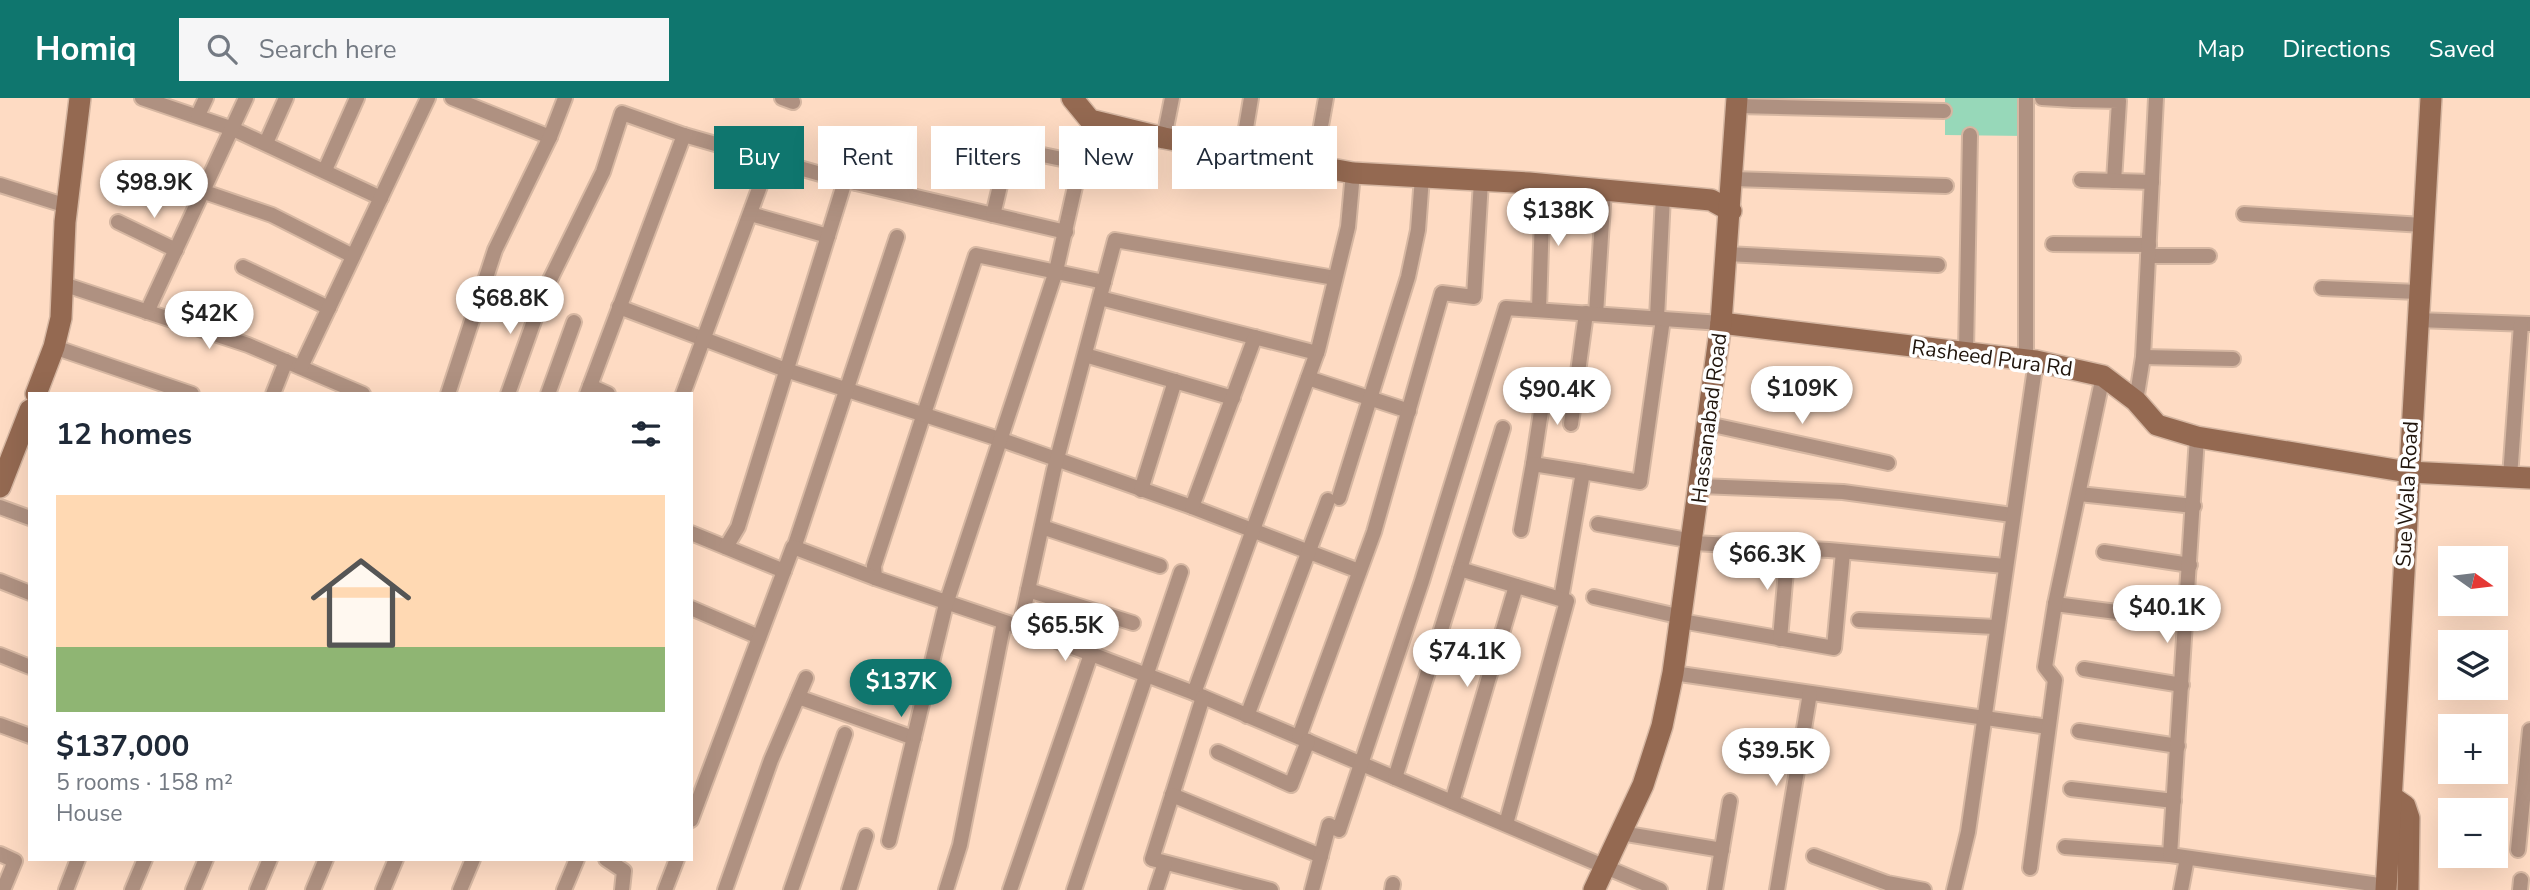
<!DOCTYPE html>
<html lang="en">
<head>
<meta charset="utf-8">
<style>
  :root { --surface:#fff; --page:#f6f6f7; --text:#1f2937; --muted:#747a83; --line:#e0e1e3; --accent:#0f766e }
  body { margin:0; font-family:"Nunito Sans",sans-serif; background:var(--page); color:var(--text); height:100vh; display:flex; flex-direction:column; font-size:26px; white-space:nowrap }
  * { box-sizing:border-box; margin:0 }
  p { font-size:23px; color:var(--muted) }
  .icon { flex:none; width:38px; height:38px; fill:none; stroke:currentColor; stroke-width:2; stroke-linecap:round; stroke-linejoin:round }
  .map { position:relative; flex:1; overflow:hidden }
  .panel { position:absolute; left:28px; top:294px; width:665px; height:469px; display:flex; flex-direction:column; background:var(--surface); border-radius:0px; box-shadow:0 7px 28px #0002 }
  .panel>* { flex:none }
  .hud { position:absolute; left:714px; top:28px; width:665px; height:63px; display:flex; gap:14px }
  .needle { width:46px; rotate:104deg }
  .tools { position:absolute; left:2438px; top:448px; display:grid; gap:14px }
  .tools a { display:grid; place-items:center; width:70px; height:70px; border-radius:0px; background:var(--surface); box-shadow:0 7px 28px #0002; font-size:35px }
  .price { position:absolute; translate:-50% -60px; padding:0 16px; border-radius:24px; background:#fff; color:#222; font-size:23px; line-height:46px; filter:drop-shadow(0 2px 4px #0008) }
  .price::after { content:''; position:absolute; left:50%; top:42px; width:21px; height:16px; margin-left:-10px; background:inherit; clip-path:polygon(0 0,100% 0,50% 100%) }
  .price.active { background:var(--accent); color:#fff }
  ul { padding:0; list-style:none }
  li { display:grid; align-content:center; gap:14px; height:371px; padding:0 28px }
  li+li { border-top:2px solid var(--line) }
  li span { display:grid; place-items:center; height:217px; border-radius:0px; color:#555 }
  li>.icon { margin-inline-start:auto }
  span .icon { width:126px; height:126px; fill:#fffc; stroke-width:1 }
  li b { font-size:30px }
  h2 { display:flex; justify-content:space-between; align-items:center; height:84px; padding:0 28px; font-size:30px }
  .pill { padding:0 24px; border-radius:0px; background:var(--surface); box-shadow:0 7px 28px #0002; font-size:24px; line-height:63px }
  .pill.active { background:var(--accent); color:#fff }
  header { display:flex; align-items:center; gap:42px; box-sizing:border-box; height:98px; padding:0 35px; background:var(--accent); color:#fff }
  header strong { font-size:33px }
  nav { display:flex; gap:38px; margin-inline-start:auto; font-size:24px }
  .search { width:490px; height:63px; background:var(--page); display:flex; align-items:center; gap:18px; box-sizing:border-box; padding:0 24px; border-radius:0px; color:var(--muted); font-size:26px }
  .map>svg:first-child { display:block }
</style>
</head>
<body>
<header>
<strong>Homiq</strong>
<div class="search"><svg class="icon" aria-label="search" viewBox="0 0 24 24"><circle cx="10" cy="10" r="6"/><path d="M15 15l6 6"/></svg>Search here</div>
<nav><a>Map</a><a>Directions</a><a>Saved</a></nav>
</header>
<div class="map">
<svg width="2530" height="792" viewBox="0 0 2530 792">
  <rect width="100%" height="100%" fill="#fedbc3"/>
  <polygon fill="#97d8b9" points="1945,0 2026,0 2026,38 1945,37"/>
  <g fill="none" stroke-linecap="round" stroke-linejoin="round">
    <g stroke="#d6b7a2" stroke-width="18">
      <g id="street">
        <polyline points="142,0 233,31 381,100"/>
        <polyline points="452,0 550,39"/>
        <polyline points="782,0 793,4"/>
        <polyline points="2042,0 2074,2 2074,0"/>
        <polyline points="2074,2 2119,3 2114,83"/>
        <polyline points="1737,8 1944,13"/>
        <polyline points="198,17 206,0"/>
        <polyline points="1164,40 1172,0"/>
        <polyline points="266,45 286,0"/>
        <polyline points="1242,54 1251,0"/>
        <polyline points="1314,67 1326,0"/>
        <polyline points="140,72 272,117 353,158"/>
        <polyline points="325,72 357,0"/>
        <polyline points="1733,81 1946,88"/>
        <polyline points="2081,82 2152,84"/>
        <polyline points="856,85 1066,134"/>
        <polyline points="0,87 67,108"/>
        <polyline points="2244,116 2423,127"/>
        <polyline points="754,117 828,138"/>
        <polyline points="993,117 1009,50 1081,65"/>
        <polyline points="118,124 176,152"/>
        <polyline points="2053,146 2149,147"/>
        <polyline points="1727,156 1938,167"/>
        <polyline points="2148,158 2209,158"/>
        <polyline points="243,169 329,210"/>
        <polyline points="1104,184 976,157 874,468 875,480 1020,529 1194,595 1660,792"/>
        <polyline points="63,186 248,247 363,296"/>
        <polyline points="2322,190 2418,194"/>
        <polyline points="1100,200 1317,255"/>
        <polyline points="619,209 786,272 1002,342 1192,409 1359,473"/>
        <polyline points="1539,212 1543,86"/>
        <polyline points="147,214 246,0"/>
        <polyline points="1596,216 1604,92"/>
        <polyline points="1657,220 1663,98"/>
        <polyline points="2417,222 2529,226"/>
        <polyline points="54,249 192,296"/>
        <polyline points="1966,254 1970,37"/>
        <polyline points="1085,257 1233,300"/>
        <polyline points="2143,259 2233,261"/>
        <polyline points="2026,261 2026,0"/>
        <polyline points="301,269 428,0"/>
        <polyline points="1308,280 1409,313"/>
        <polyline points="590,288 608,296"/>
        <polyline points="273,296 286,263"/>
        <polyline points="448,296 495,152 550,39 565,0"/>
        <polyline points="508,296 545,192 603,74 622,15 684,37 845,83"/>
        <polyline points="548,296 574,224"/>
        <polyline points="587,296 684,37"/>
        <polyline points="683,296 770,61"/>
        <polyline points="2136,303 2143,259 2156,0"/>
        <polyline points="1571,326 1586,215"/>
        <polyline points="1708,326 1888,365"/>
        <polyline points="1533,366 1545,287"/>
        <polyline points="2510,379 2521,226"/>
        <polyline points="1700,388 1843,394 2012,417"/>
        <polyline points="1141,392 1175,283"/>
        <polyline points="2079,396 2194,408"/>
        <polyline points="1339,400 1408,179 1418,132 1422,79"/>
        <polyline points="0,409 30,420"/>
        <polyline points="1192,409 1255,239"/>
        <polyline points="1598,426 1693,443"/>
        <polyline points="1042,429 1160,468"/>
        <polyline points="1521,432 1533,366 1583,374"/>
        <polyline points="691,435 784,473"/>
        <polyline points="1693,445 1829,452 2005,468"/>
        <polyline points="726,449 738,429 845,83 856,85 864,56"/>
        <polyline points="794,450 897,139"/>
        <polyline points="2104,454 2190,467"/>
        <polyline points="1460,471 1503,330"/>
        <polyline points="0,483 30,495"/>
        <polyline points="1028,492 1133,525"/>
        <polyline points="1594,499 1682,519"/>
        <polyline points="1561,501 1583,374 1640,384 1663,221"/>
        <polyline points="2055,506 2186,523"/>
        <polyline points="691,510 759,539"/>
        <polyline points="1859,522 1995,529"/>
        <polyline points="1681,523 1834,550 1843,454"/>
        <polyline points="1020,529 1054,372 1115,142 1335,180"/>
        <polyline points="1780,541 1788,450"/>
        <polyline points="0,557 30,569"/>
        <polyline points="2084,571 2182,587"/>
        <polyline points="1673,575 2048,629"/>
        <polyline points="1194,595 1318,252 1348,129 1353,75"/>
        <polyline points="798,599 914,640"/>
        <polyline points="1203,599 1152,761 1271,792"/>
        <polyline points="1247,618 1328,402"/>
        <polyline points="0,627 30,638"/>
        <polyline points="2079,633 2178,648"/>
        <polyline points="1299,639 1374,434 1442,195 1474,199 1481,83"/>
        <polyline points="1218,654 1291,687 1308,643"/>
        <polyline points="1395,680 1460,471 1567,503 1506,726"/>
        <polyline points="2071,691 2174,703"/>
        <polyline points="1172,697 1321,758"/>
        <polyline points="1452,704 1516,488"/>
        <polyline points="691,722 793,449 875,480"/>
        <polyline points="1621,735 1722,752"/>
        <polyline points="889,743 946,506 1056,173 1090,22"/>
        <polyline points="2065,749 2170,757 2386,788"/>
        <polyline points="2518,752 2530,632"/>
        <polyline points="0,756 15,763 3,792"/>
        <polyline points="2170,757 2197,339"/>
        <polyline points="1814,758 1887,785 1924,792"/>
        <polyline points="606,761 624,773 622,792"/>
        <polyline points="2030,770 2055,582 2045,569 2055,506 2103,278"/>
        <polyline points="66,792 78,761"/>
        <polyline points="132,792 145,761"/>
        <polyline points="193,792 206,761"/>
        <polyline points="257,792 270,761"/>
        <polyline points="313,792 326,761"/>
        <polyline points="383,792 396,761"/>
        <polyline points="460,792 473,761"/>
        <polyline points="564,792 577,761"/>
        <polyline points="665,792 677,761"/>
        <polyline points="725,792 771,662 806,580"/>
        <polyline points="791,792 845,636"/>
        <polyline points="849,792 866,738"/>
        <polyline points="946,792 960,747 1004,524"/>
        <polyline points="1010,792 1091,556"/>
        <polyline points="1074,792 1181,474"/>
        <polyline points="1156,792 1165,765"/>
        <polyline points="1312,792 1329,727 1339,732 1422,483 1506,210 1721,225"/>
        <polyline points="1392,792 1393,786"/>
        <polyline points="1715,792 1730,703"/>
        <polyline points="1777,792 1810,595"/>
        <polyline points="1954,792 1968,734 2036,263"/>
        <polyline points="2181,792 2187,760"/>
        <polyline points="2520,792 2521,782"/>
      </g>
    </g>
    <g stroke="#d6b7a2" stroke-width="24">
      <g id="secondary">
        <polyline points="1072,0 1090,22 1164,40 1353,75 1529,85 1711,102 1731,113"/>
        <polyline points="1721,225 2036,263 2103,278 2136,303 2157,327 2197,339 2408,374 2530,380"/>
        <polyline points="36,296 54,249 61,220 65,124 80,0"/>
        <polyline points="0,389 30,312"/>
        <polyline points="2392,699 2405,708 2409,720 2408,792"/>
        <polyline points="1594,792 1643,687 1662,628 1673,575 1721,225 1737,0"/>
        <polyline points="2386,792 2431,0"/>
      </g>
    </g>
    <use href="#street" stroke="#af9181" stroke-width="14"/>
    <use href="#secondary" stroke="#946951" stroke-width="21"/>
  </g>
  <g text-anchor="middle" dominant-baseline="central" stroke-width="7" stroke-linejoin="round" paint-order="stroke">
    <g font-size="21" fill="#20150c" stroke="#fff">
      <text transform="translate(1992 260) rotate(8)">Rasheed Pura Rd</text>
      <text transform="translate(1709 320) rotate(-83)">Hassanabad Road</text>
      <text transform="translate(2407 396) rotate(-87)">Sue Wala Road</text>
    </g>
  </g>
</svg>
<div class="tools">
<a><svg class="needle" viewBox="-14 -14 28 28"><path d="M0-13l5 13h-10z" fill="#e53935"/><path d="M0 13l5-13h-10z" fill="#747a83"/></svg></a>
<a><svg class="icon" aria-label="layers" viewBox="0 0 24 24"><path d="M12 4l9 5-9 5-9-5zM3 14l9 5 9-5"/></svg></a>
<a>+</a>
<a>−</a>
</div>
<b class="price" style="left:154px;top:122px">$98.9K</b>
<b class="price" style="left:1558px;top:150px">$138K</b>
<b class="price" style="left:510px;top:238px">$68.8K</b>
<b class="price" style="left:209px;top:253px">$42K</b>
<b class="price" style="left:1802px;top:328px">$109K</b>
<b class="price" style="left:1557px;top:329px">$90.4K</b>
<b class="price" style="left:1767px;top:494px">$66.3K</b>
<b class="price" style="left:2167px;top:547px">$40.1K</b>
<b class="price" style="left:1065px;top:565px">$65.5K</b>
<b class="price" style="left:1467px;top:591px">$74.1K</b>
<b class="price active" style="left:901px;top:621px">$137K</b>
<b class="price" style="left:1776px;top:690px">$39.5K</b>
<div class="hud">
<a class="pill active">Buy</a>
<a class="pill">Rent</a>
<a class="pill">Filters</a>
<a class="pill">New</a>
<a class="pill">Apartment</a>
</div>
<section class="panel">
<h2>12 homes<svg class="icon" aria-label="filters" viewBox="0 0 24 24"><path d="M4 7h16M4 17h16"/><circle cx="9" cy="7" r="2"/><circle cx="15" cy="17" r="2"/></svg></h2>
<ul>
<li><span style="background:linear-gradient(#ffd9b3 70%,#8fb573 0)"><svg class="icon" aria-label="home" viewBox="0 0 24 24"><path d="M3 11l9-7 9 7M6 9v11h12V9"/></svg></span><div><b>$137,000</b><p>5 rooms · 158 m²</p><p>House</p></div></li>
</ul>
</section>
</div>
</body>
</html>
